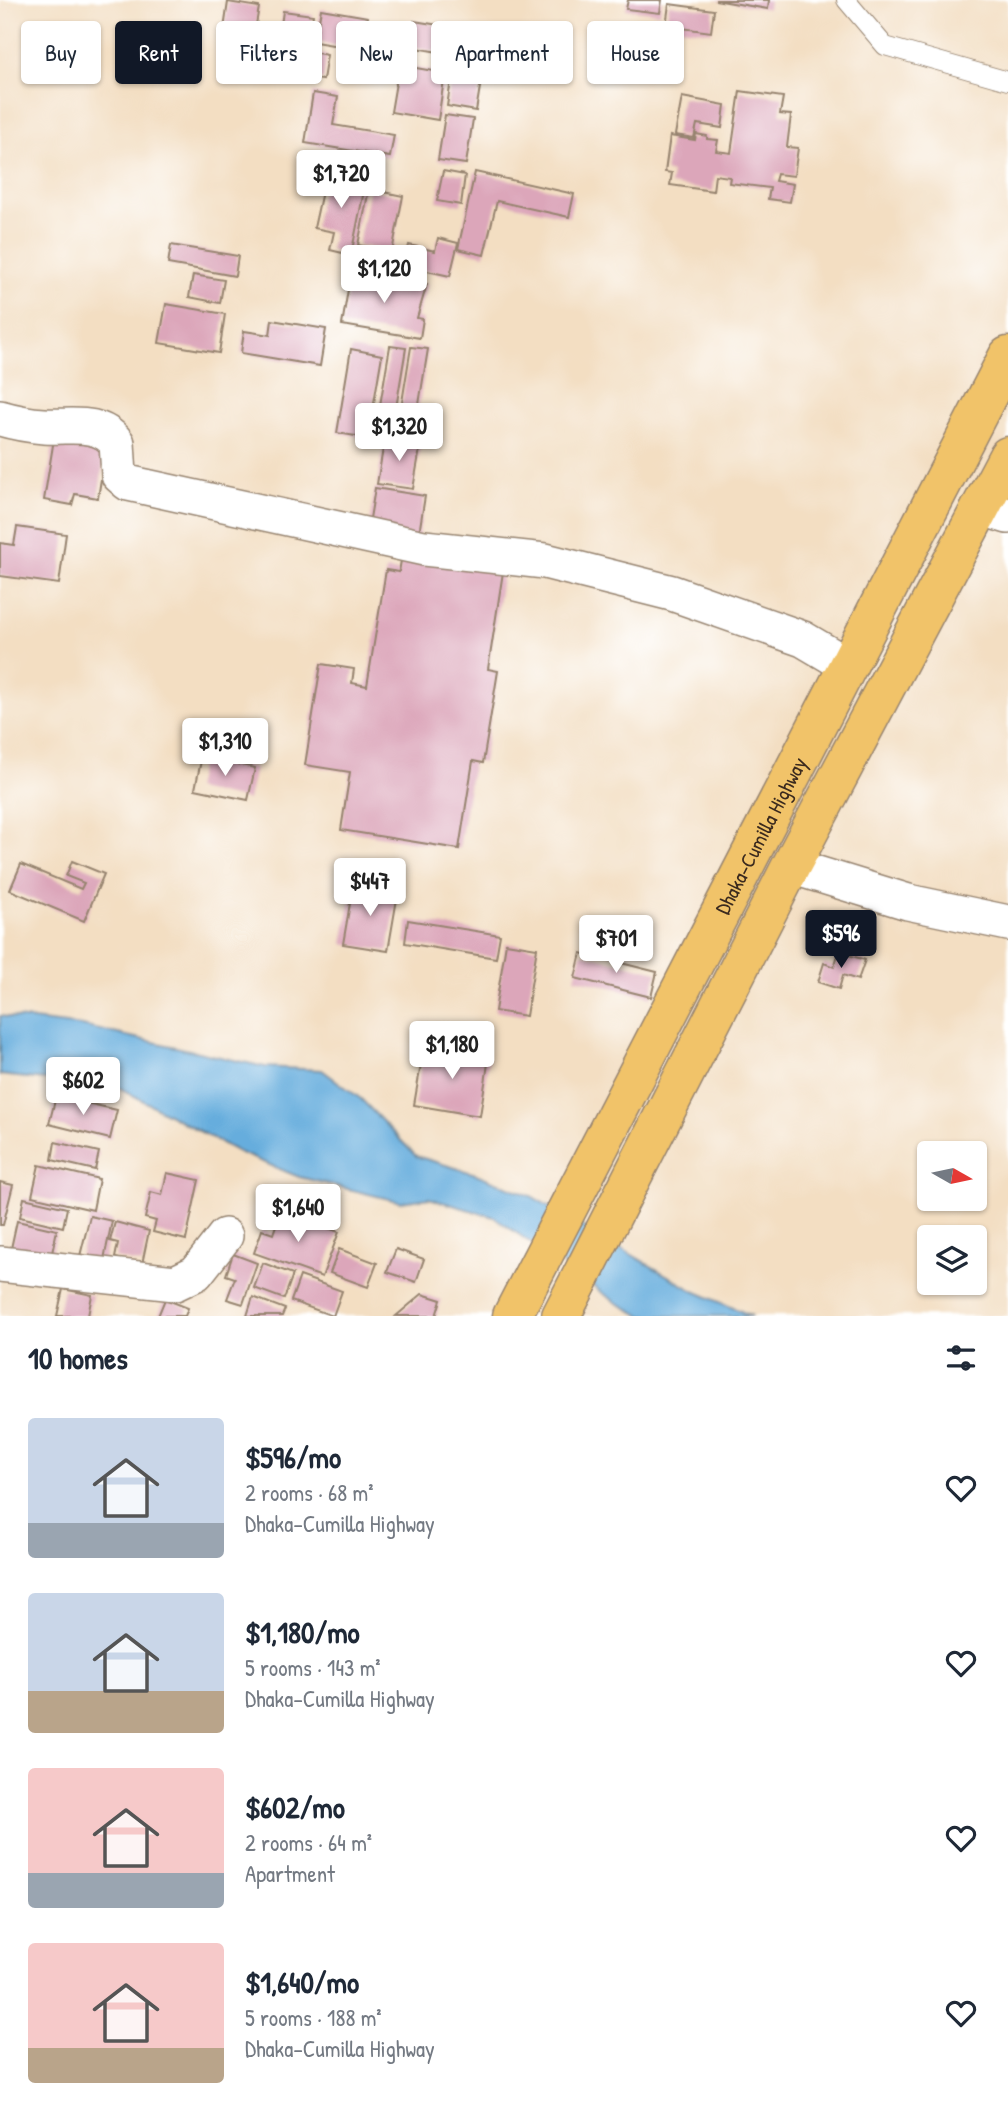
<!DOCTYPE html>
<html lang="en">
<head>
<meta charset="utf-8">
<style>
  :root { --surface:#fff; --page:#f2f2f3; --text:#1f2937; --muted:#747a83; --accent:#111827 }
  body { margin:0; font-family:"Patrick Hand",sans-serif; background:var(--page); color:var(--text); height:100vh; display:flex; flex-direction:column; font-size:26px; white-space:nowrap }
  * { box-sizing:border-box; margin:0 }
  p { font-size:23px; color:var(--muted) }
  .icon { flex:none; width:38px; height:38px; fill:none; stroke:currentColor; stroke-width:2; stroke-linecap:round; stroke-linejoin:round }
  .map { position:relative; height:1316px; overflow:hidden }
  .drawer { display:flex; flex-direction:column; background:var(--surface); flex:1 }
  .drawer>* { flex:none }
  .hud { position:absolute; left:21px; top:21px; width:966px; height:63px; display:flex; gap:14px }
  .needle { width:46px; rotate:99deg }
  .buttons { position:absolute; left:917px; top:1141px; display:grid; gap:14px }
  .buttons a { display:grid; place-items:center; width:70px; height:70px; border-radius:7px; background:var(--surface); box-shadow:0 2px 5px #0004; font-size:35px }
  .price { position:absolute; translate:-50% -60px; padding:0 16px; border-radius:7px; background:#fff; color:#222; font-size:23px; line-height:46px; filter:drop-shadow(0 2px 4px #0008) }
  .price::after { content:''; position:absolute; left:50%; top:42px; width:21px; height:16px; margin-left:-10px; background:inherit; clip-path:polygon(0 0,100% 0,50% 100%) }
  .price.current { background:var(--accent); color:#fff }
  ul { padding:0; list-style:none }
  li { display:flex; align-items:center; gap:21px; height:175px; padding:0 28px }
  li span { display:grid; place-items:center; flex:none; width:196px; height:140px; border-radius:7px; color:#555 }
  li>.icon { margin-inline-start:auto }
  span .icon { width:84px; height:84px; fill:#fffc; stroke-width:1 }
  li b { font-size:30px }
  h2 { display:flex; justify-content:space-between; align-items:center; height:84px; padding:0 28px; font-size:30px }
  .tag { padding:0 24px; border-radius:7px; background:var(--surface); box-shadow:0 2px 5px #0004; font-size:24px; line-height:63px }
  .tag.current { background:var(--accent); color:#fff }
  .map>svg:first-child { display:block }
</style>
</head>
<body>
<div class="map">
<svg width="1008" height="1316" viewBox="0 0 1008 1316">
  <rect width="100%" height="100%" fill="#fff"/>
  <filter id="ink" filterUnits="userSpaceOnUse"><feTurbulence type="fractalNoise" baseFrequency=".0143" numOctaves="2"/><feDisplacementMap in="SourceGraphic" scale="14" xChannelSelector="R" yChannelSelector="G"/><feConvolveMatrix kernelMatrix="1 2 1 2 8 2 1 2 1" color-interpolation-filters="sRGB"/></filter>
  <filter id="wash" filterUnits="userSpaceOnUse"><feTurbulence type="fractalNoise" baseFrequency=".00686" numOctaves="4" result="noise"/><feDisplacementMap in="SourceGraphic" scale="28" xChannelSelector="R" yChannelSelector="G"/><feGaussianBlur stdDeviation="1.57" result="paint"/><feColorMatrix in="noise" values="0 0 0 0 0 0 0 0 0 0 0 0 0 0 0 0 0 1.4 0 .05"/><feComposite in="paint" operator="in"/></filter>
  <g filter="url(#wash)">
    <rect width="100%" height="100%" fill="#f3dec2"/>
    <polygon fill="#66addd" stroke="#506c7e" stroke-width="2" points="0,1016 82,1026 265,1067 322,1070 361,1099 416,1156 476,1174 531,1196 694,1291 752,1316 642,1316 617,1303 494,1217 429,1198 401,1202 299,1177 238,1152 120,1088 0,1075"/>
    <g id="blocks">
      <g fill="#dca6ba">
        <polygon points="628,0 662,0 660,13 626,9"/>
        <polygon points="715,0 769,0 768,9"/>
        <polygon points="228,2 259,7 251,54 221,49"/>
        <polygon points="669,4 714,10 711,32 666,26"/>
        <polygon points="321,9 368,17 362,50 315,42"/>
        <polygon points="283,11 313,15 307,51 327,55 323,80 303,77 307,54 290,51 293,34 280,32"/>
        <polygon points="414,21 489,33 476,111 447,106 455,55 410,47"/>
        <polygon points="399,65 445,73 438,120 391,112"/>
        <polygon points="740,91 783,97 780,114 791,115 787,147 798,148 794,176 777,174 775,181 793,184 790,202 768,199 770,188 729,183 730,177 715,175 713,191 670,185 672,173 665,172 670,136 695,140 696,134 707,136 707,139 718,140 716,151 731,153"/>
        <polygon points="313,93 338,97 333,125 394,135 390,157 305,143"/>
        <polygon points="682,97 725,105 722,128 697,124 694,138 675,135"/>
        <polygon points="445,115 473,119 466,164 438,160"/>
        <polygon points="443,171 465,175 461,205 437,201"/>
        <polygon points="475,172 574,194 569,217 497,201 484,255 458,249"/>
        <polygon points="326,173 366,181 351,255 330,250 334,232 314,228"/>
        <polygon points="369,189 403,196 392,252 358,245"/>
        <polygon points="438,238 458,243 450,276 404,266 409,245 435,251"/>
        <polygon points="171,245 238,256 235,276 168,264"/>
        <polygon points="351,272 427,284 417,318 423,319 420,338 342,325"/>
        <polygon points="193,275 224,280 220,303 189,297"/>
        <polygon points="166,304 225,314 219,353 159,343"/>
        <polygon points="272,320 326,329 320,366 241,353 244,331 270,335"/>
        <polygon points="390,346 406,348 392,432 376,429"/>
        <polygon points="411,347 428,349 414,435 397,433"/>
        <polygon points="351,349 382,355 368,438 337,433"/>
        <polygon points="385,437 421,443 413,489 377,484"/>
        <polygon points="54,439 106,448 98,498 75,494 72,505 44,500"/>
        <polygon points="375,488 425,496 418,540 368,531"/>
        <polygon points="17,527 66,534 59,584 0,576 0,543 14,545"/>
        <polygon points="402,555 503,572 488,669 498,671 483,763 473,761 459,849 341,830 350,772 305,765 321,664 354,669 352,683 367,686 386,570 399,572"/>
        <polygon points="202,756 255,768 248,800 195,789"/>
        <polygon points="72,861 104,874 84,921 10,890 21,864 81,889 84,883 66,876"/>
        <polygon points="353,886 398,893 388,951 343,944"/>
        <polygon points="408,920 500,935 496,958 405,943"/>
        <polygon points="506,943 537,948 526,1016 495,1011"/>
        <polygon points="839,952 865,960 858,980 843,975 839,989 818,982 824,963 834,967"/>
        <polygon points="581,953 657,972 651,997 575,978"/>
        <polygon points="424,1047 489,1057 480,1116 414,1105"/>
        <polygon points="56,1096 117,1110 110,1139 49,1124"/>
        <polygon points="55,1142 99,1152 95,1170 52,1160"/>
        <polygon points="39,1165 99,1179 93,1210 32,1196"/>
        <polygon points="167,1173 199,1180 186,1240 153,1232 156,1221 145,1218 151,1192 162,1195"/>
        <polygon points="0,1182 13,1185 3,1225 0,1225"/>
        <polygon points="24,1198 67,1208 63,1227 20,1217"/>
        <polygon points="281,1211 339,1232 322,1277 254,1253 262,1230 273,1234"/>
        <polygon points="90,1216 112,1221 102,1269 78,1264"/>
        <polygon points="17,1221 57,1230 50,1262 10,1253"/>
        <polygon points="115,1222 149,1231 142,1264 115,1258 118,1243 110,1241"/>
        <polygon points="339,1249 377,1263 368,1287 330,1273"/>
        <polygon points="396,1249 424,1259 416,1282 387,1272"/>
        <polygon points="233,1254 257,1263 243,1304 227,1299 235,1278 226,1275"/>
        <polygon points="263,1263 293,1274 284,1299 254,1288"/>
        <polygon points="300,1276 342,1291 333,1316 291,1301"/>
        <polygon points="63,1289 92,1295 88,1316 57,1316"/>
        <polygon points="422,1294 441,1300 436,1316 396,1316"/>
        <polygon points="253,1297 285,1309 282,1316 247,1316"/>
        <polygon points="165,1299 188,1308 185,1316 158,1316"/>
      </g>
    </g>
  </g>
  <g filter="url(#ink)">
    <use href="#blocks" fill-opacity="0" stroke="#978470" stroke-width="2"/>
    <g fill="none" stroke-linecap="round" stroke-linejoin="round">
      <g stroke="#978470" stroke-width="20">
        <polyline id="lane" points="846,0 885,46 1008,81"/>
      </g>
      <g stroke="#978470" stroke-width="38">
        <g id="street">
          <path d="M0,418C14,422 29,425 44,426C70,428 98,419 117,443L119,475L128,483L424,548L545,561L672,593L803,639L847,665"/>
          <polyline points="982,508 1008,516"/>
          <polyline points="791,866 908,902 1008,923"/>
          <polyline points="0,1264 175,1283 196,1273 225,1236"/>
        </g>
      </g>
      <g stroke="#978470" stroke-width="41">
        <g id="highway">
          <path id="s1" d="M512,1316L1008,356"/>
          <polyline points="561,1316 791,866 1008,456"/>
        </g>
      </g>
      <use href="#lane" stroke="#fff" stroke-width="18"/>
      <use href="#street" stroke="#fff" stroke-width="35"/>
      <use href="#highway" stroke="#f1c369" stroke-width="38"/>
    </g>
  </g>
  <g text-anchor="middle" dominant-baseline="central" stroke-width="7" stroke-linejoin="round" paint-order="stroke">
    <g font-size="21" fill="#3b2a1e" stroke="#fff">
      <text stroke="none"><textPath href="#s1" startOffset="541">Dhaka–Cumilla Highway</textPath></text>
    </g>
  </g>
</svg>
<div class="buttons">
<a><svg class="needle" viewBox="-14 -14 28 28"><path d="M0-13l5 13h-10z" fill="#e53935"/><path d="M0 13l5-13h-10z" fill="#747a83"/></svg></a>
<a><svg class="icon" aria-label="layers" viewBox="0 0 24 24"><path d="M12 4l9 5-9 5-9-5zM3 14l9 5 9-5"/></svg></a>
</div>
<b class="price" style="left:341px;top:210px">$1,720</b>
<b class="price" style="left:384px;top:305px">$1,120</b>
<b class="price" style="left:399px;top:463px">$1,320</b>
<b class="price" style="left:225px;top:778px">$1,310</b>
<b class="price" style="left:370px;top:918px">$447</b>
<b class="price current" style="left:841px;top:970px">$596</b>
<b class="price" style="left:616px;top:975px">$701</b>
<b class="price" style="left:452px;top:1081px">$1,180</b>
<b class="price" style="left:83px;top:1117px">$602</b>
<b class="price" style="left:298px;top:1244px">$1,640</b>
<div class="hud">
<a class="tag">Buy</a>
<a class="tag current">Rent</a>
<a class="tag">Filters</a>
<a class="tag">New</a>
<a class="tag">Apartment</a>
<a class="tag">House</a>
</div>
</div>
<section class="drawer">
<h2>10 homes<svg class="icon" aria-label="filters" viewBox="0 0 24 24"><path d="M4 7h16M4 17h16"/><circle cx="9" cy="7" r="2"/><circle cx="15" cy="17" r="2"/></svg></h2>
<ul>
<li><span style="background:linear-gradient(#c9d6e8 75%,#9aa5b1 0)"><svg class="icon" aria-label="home" viewBox="0 0 24 24"><path d="M3 11l9-7 9 7M6 9v11h12V9"/></svg></span><div><b>$596/mo</b><p>2 rooms · 68 m²</p><p>Dhaka–Cumilla Highway</p></div><svg class="icon" aria-label="heart" viewBox="0 0 24 24"><path d="M12 20l-8-8c-3-5 5-10 8-4 3-6 11-1 8 4z"/></svg></li>
<li><span style="background:linear-gradient(#c9d6e8 70%,#b9a48a 0)"><svg class="icon" aria-label="home" viewBox="0 0 24 24"><path d="M3 11l9-7 9 7M6 9v11h12V9"/></svg></span><div><b>$1,180/mo</b><p>5 rooms · 143 m²</p><p>Dhaka–Cumilla Highway</p></div><svg class="icon" aria-label="heart" viewBox="0 0 24 24"><path d="M12 20l-8-8c-3-5 5-10 8-4 3-6 11-1 8 4z"/></svg></li>
<li><span style="background:linear-gradient(#f6c9c9 75%,#9aa5b1 0)"><svg class="icon" aria-label="home" viewBox="0 0 24 24"><path d="M3 11l9-7 9 7M6 9v11h12V9"/></svg></span><div><b>$602/mo</b><p>2 rooms · 64 m²</p><p>Apartment</p></div><svg class="icon" aria-label="heart" viewBox="0 0 24 24"><path d="M12 20l-8-8c-3-5 5-10 8-4 3-6 11-1 8 4z"/></svg></li>
<li><span style="background:linear-gradient(#f6c9c9 75%,#b9a48a 0)"><svg class="icon" aria-label="home" viewBox="0 0 24 24"><path d="M3 11l9-7 9 7M6 9v11h12V9"/></svg></span><div><b>$1,640/mo</b><p>5 rooms · 188 m²</p><p>Dhaka–Cumilla Highway</p></div><svg class="icon" aria-label="heart" viewBox="0 0 24 24"><path d="M12 20l-8-8c-3-5 5-10 8-4 3-6 11-1 8 4z"/></svg></li>
</ul>
</section>
</body>
</html>
